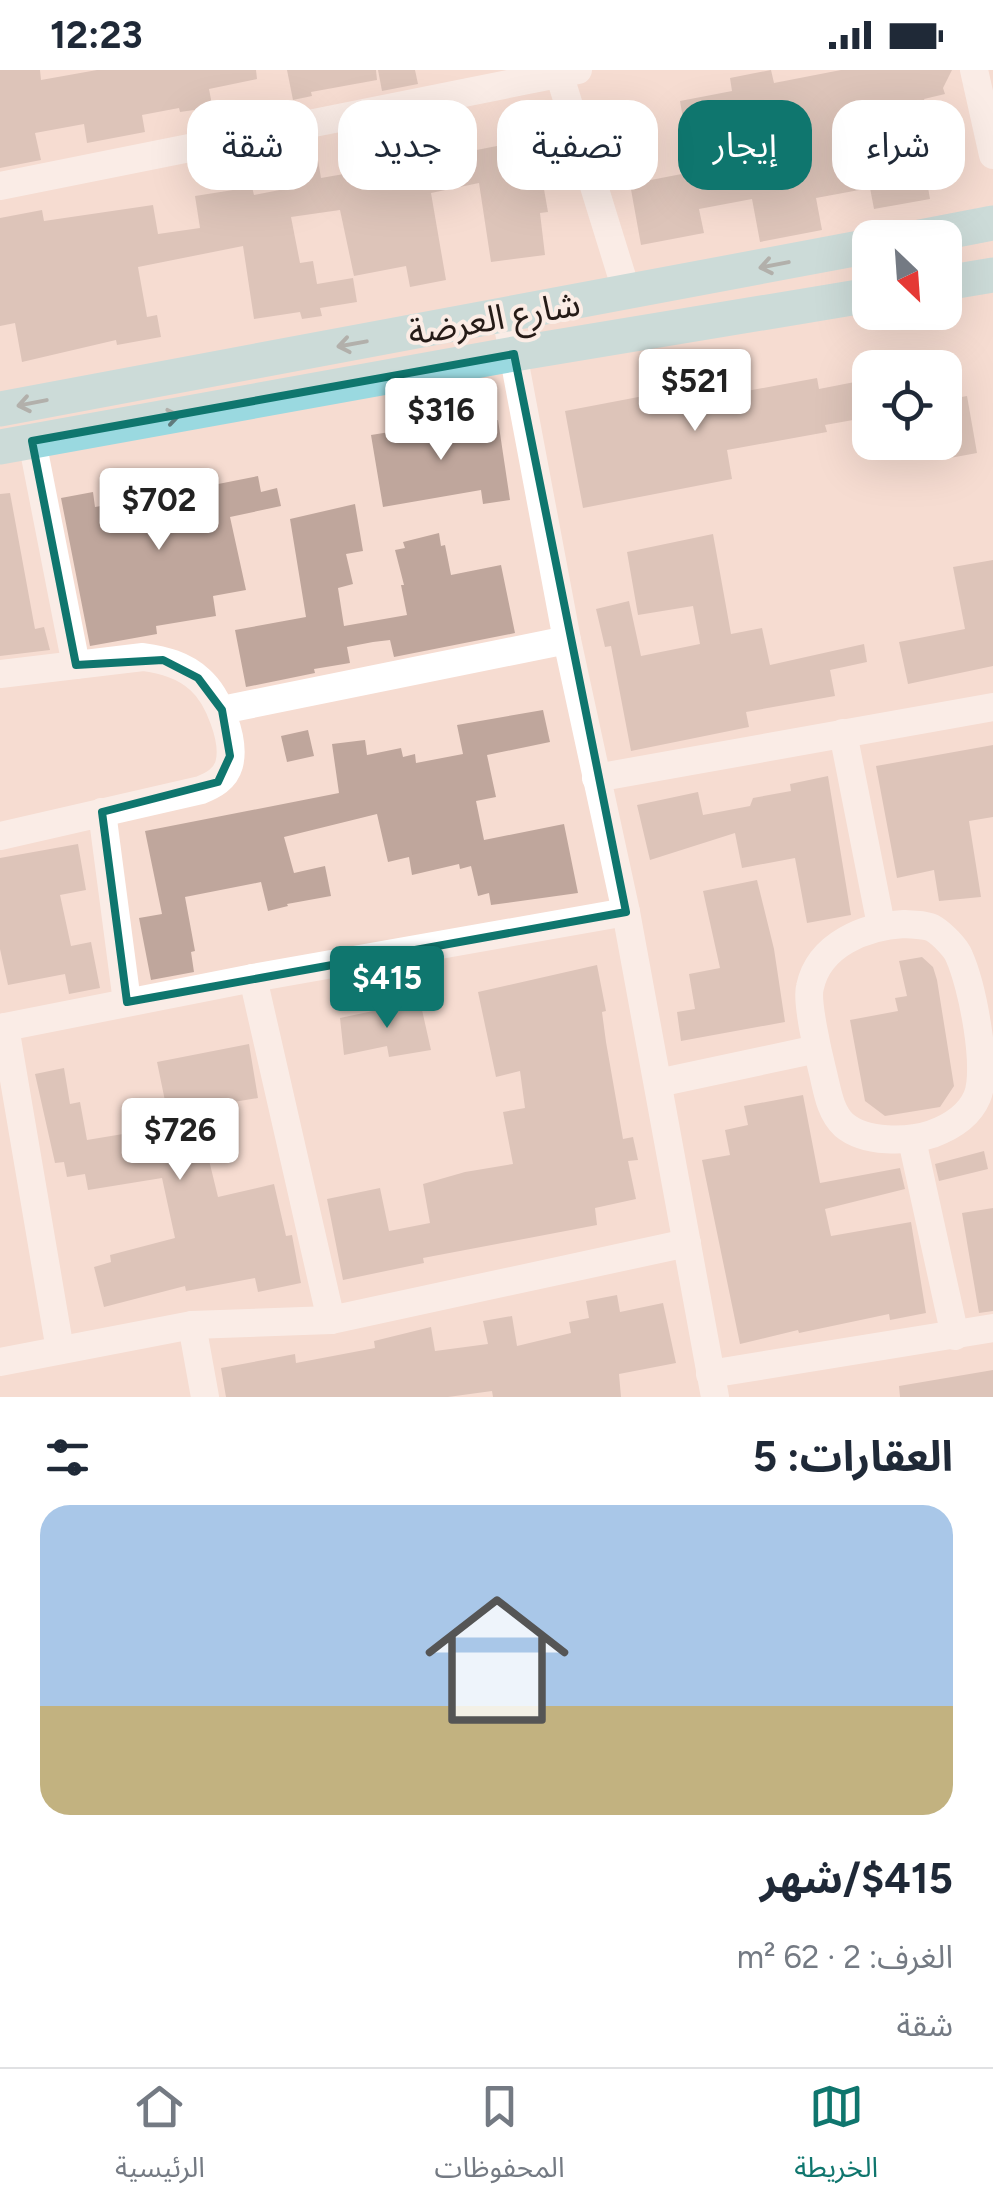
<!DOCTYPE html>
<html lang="ar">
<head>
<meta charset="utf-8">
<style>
  :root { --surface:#fff; --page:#f2f2f3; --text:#1f2937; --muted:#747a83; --line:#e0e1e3; --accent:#0f766e }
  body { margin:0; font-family:Figtree,"Noto Sans Arabic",sans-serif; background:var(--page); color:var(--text); direction:rtl; height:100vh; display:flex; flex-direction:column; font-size:38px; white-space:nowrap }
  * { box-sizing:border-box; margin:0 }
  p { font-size:32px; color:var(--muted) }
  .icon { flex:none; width:55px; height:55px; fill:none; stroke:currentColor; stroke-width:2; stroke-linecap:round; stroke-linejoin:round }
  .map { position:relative; height:1327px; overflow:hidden; direction:ltr }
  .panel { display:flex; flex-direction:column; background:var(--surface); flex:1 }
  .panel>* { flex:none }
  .hud { position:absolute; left:30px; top:30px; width:935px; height:90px; direction:rtl; display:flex; gap:20px }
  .needle { width:65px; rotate:155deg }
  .tools { position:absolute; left:852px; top:150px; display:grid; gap:20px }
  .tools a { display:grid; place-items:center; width:110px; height:110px; border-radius:20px; background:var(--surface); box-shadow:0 10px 40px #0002; font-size:50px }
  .price { position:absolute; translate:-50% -85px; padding:0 22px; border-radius:10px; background:#fff; color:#222; font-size:32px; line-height:65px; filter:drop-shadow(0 2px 5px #0008) }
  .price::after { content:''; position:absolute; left:50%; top:60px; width:30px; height:22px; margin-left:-15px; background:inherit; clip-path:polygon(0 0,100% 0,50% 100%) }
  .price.selected { background:var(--accent); color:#fff }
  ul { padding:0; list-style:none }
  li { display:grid; align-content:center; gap:20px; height:530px; padding:0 40px }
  li span { display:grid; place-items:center; height:310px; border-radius:30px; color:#555 }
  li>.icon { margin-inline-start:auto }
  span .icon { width:180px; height:180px; fill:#fffc; stroke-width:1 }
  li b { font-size:42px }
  h2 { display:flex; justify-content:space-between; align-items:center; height:120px; padding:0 40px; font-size:42px }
  .pill { padding:0 35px; border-radius:30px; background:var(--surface); box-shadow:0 10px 40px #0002; font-size:35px; line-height:90px }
  .pill.selected { background:var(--accent); color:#fff }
  .status { display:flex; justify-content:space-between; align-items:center; height:70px; padding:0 50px; background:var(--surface); direction:ltr }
  .status svg { height:28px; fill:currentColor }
  .menu { display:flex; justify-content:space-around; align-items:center; height:140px; border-top:2px solid var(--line); background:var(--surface); font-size:28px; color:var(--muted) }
  .menu a { display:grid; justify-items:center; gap:5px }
  .menu .selected { color:var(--accent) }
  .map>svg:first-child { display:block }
</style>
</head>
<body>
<div class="status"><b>12:23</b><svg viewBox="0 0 49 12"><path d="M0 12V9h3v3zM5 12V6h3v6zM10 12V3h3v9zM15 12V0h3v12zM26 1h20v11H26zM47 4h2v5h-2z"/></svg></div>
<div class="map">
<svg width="993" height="1327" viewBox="0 0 993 1327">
  <rect width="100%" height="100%" fill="#f6dcd1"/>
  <g fill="#bfa69c">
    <polygon points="0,0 40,0 41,10 97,0 256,0 257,9 209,19 216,55 198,58 194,40 180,42 179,38 142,45 145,62 87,73 84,54 35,63 41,90 0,98"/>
    <polygon points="287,0 376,0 377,10 311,22 312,26 293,30"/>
    <polygon points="378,0 415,0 418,14 382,21"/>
    <polygon points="771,0 774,13 841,0 952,0 943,18 945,24 924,29 926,34 914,36 930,129 874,139 870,118 816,128 822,160 760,172 752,129 699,139 704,163 641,175 630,114 692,102 680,31 732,21 730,8"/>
    <polygon points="547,49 555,100 541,102 548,142 540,143 545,185 491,192 479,113 431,123 446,210 410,217 406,196 354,206 340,140 291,147 300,193 313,191 317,214 353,208 357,232 320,238 322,246 302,249 300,242 254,249 243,176 138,197 147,247 157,245 161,267 117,275 116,270 22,292 15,253 0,256 0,148 42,140 44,151 153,135 158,164 200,158 195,126 252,117 254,125 300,116 297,93 318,90 321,108 407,93 404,79 448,71 451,85 502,75 499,57"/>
    <polygon points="817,308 819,319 870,309 870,347 825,355 827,362 727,380 732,409 583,438 565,341 717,312 720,326"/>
    <polygon points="967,326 977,383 950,388 945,362 945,330"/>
    <polygon points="498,350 510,430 483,434 481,420 383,437 371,365 446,353 446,358"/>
    <polygon points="205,402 208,416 258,406 261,422 277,418 281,436 230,447 246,520 213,526 216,546 156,556 157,564 90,576 61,428 93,422 95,437 137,430 134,415"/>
    <polygon points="10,423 35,559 44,557 50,580 0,586 0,424"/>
    <polygon points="355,434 363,481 346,484 353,514 338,518 344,556 407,545 401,515 404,515 395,480 405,478 403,472 439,463 441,476 445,475 451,505 501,495 515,563 394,587 390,570 373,572 347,577 350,593 314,599 315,603 246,617 235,560 306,547 290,449"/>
    <polygon points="713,464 731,564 762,558 770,595 864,574 867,592 830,600 835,626 746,642 749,657 631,681 611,576 605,577 596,539 629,531 641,586 700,574 693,536 638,545 627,482"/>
    <polygon points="993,490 993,596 908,614 899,572 965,559 953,497"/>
    <polygon points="543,640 550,672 487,685 496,727 476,731 484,770 564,754 578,823 491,835 489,823 478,826 471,796 460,799 459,794 412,805 409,787 388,792 377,744 284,767 294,803 325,796 331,826 287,834 288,836 268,841 261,812 185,827 195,881 191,882 194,902 151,910 139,848 162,844 145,761 339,723 332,674 365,670 367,685 401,678 403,687 415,684 416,693 463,684 457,655"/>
    <polygon points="308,660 314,686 287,692 281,666"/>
    <polygon points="993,675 993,747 969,751 981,827 939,831 934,800 897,808 876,696"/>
    <polygon points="828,706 851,845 807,853 795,788 742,798 735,763 650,790 637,735 698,722 703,745 750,736 753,728 791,721 790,714"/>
    <polygon points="78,774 86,820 60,825 71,876 91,872 100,918 69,924 65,904 8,915 0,879 0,788"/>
    <polygon points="757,810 774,879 785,952 681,971 677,942 695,939 689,904 720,898 703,821"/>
    <polygon points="922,887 933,897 937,910 954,1016 940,1037 885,1046 865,1031 850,950 898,941 895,928 907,926 899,891"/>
    <polygon points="597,895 606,941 602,942 606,972 623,1069 633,1067 638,1090 628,1091 636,1129 595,1138 597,1155 423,1188 424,1193 343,1210 327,1129 380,1118 389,1161 430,1153 423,1114 465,1102 513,1094 503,1042 525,1038 520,1001 496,1007 478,922"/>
    <polygon points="420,931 431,980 389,987 387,976 344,985 340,948"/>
    <polygon points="249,974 258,1028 222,1034 230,1078 207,1082 218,1127 274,1114 286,1166 292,1165 301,1213 258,1222 255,1208 186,1221 185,1216 104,1237 94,1197 111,1192 110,1185 175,1168 162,1108 88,1120 85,1104 67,1107 64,1092 55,1093 35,1004 64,998 70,1034 80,1032 87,1070 123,1064 124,1069 171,1060 157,992"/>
    <polygon points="803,1025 820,1113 900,1098 905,1119 825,1139 831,1166 911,1152 926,1243 890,1250 889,1244 799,1263 798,1260 740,1274 702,1090 730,1085 725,1060 748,1055 744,1036"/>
    <polygon points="984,1081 988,1099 939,1111 935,1094"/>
    <polygon points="993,1138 993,1241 979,1243 962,1143"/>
    <polygon points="617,1225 620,1242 663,1233 676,1293 619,1304 621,1327 493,1327 492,1321 448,1327 226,1327 221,1298 295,1284 296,1293 375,1278 374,1271 431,1257 435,1281 488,1274 483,1251 512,1246 517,1276 571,1263 569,1252 589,1248 586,1231"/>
    <polygon points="993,1300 993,1327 900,1327 899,1316"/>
  </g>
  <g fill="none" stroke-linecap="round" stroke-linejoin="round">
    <g stroke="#fff" stroke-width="28">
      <polyline points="558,0 627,223"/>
      <polyline points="974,0 993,85"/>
      <polyline points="0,116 578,0"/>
      <polyline points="506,246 567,570 626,842 715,1327"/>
      <polyline points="32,371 76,595"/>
      <path d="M0,604L143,587C164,590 184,595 200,610C218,626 236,670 229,695C225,709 213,715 201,720L0,766"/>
      <polyline points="222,640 567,570"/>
      <polyline points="843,663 881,855"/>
      <polyline points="596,708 993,637"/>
      <polyline points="102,742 127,932"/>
      <path d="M904,854C913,855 926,854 934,859C942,864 956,878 959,886C972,915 989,999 977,1027C969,1046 951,1057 932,1064C908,1072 865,1073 844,1055C829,1041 827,1018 822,999C818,983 806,931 810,917C819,874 866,856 904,854Z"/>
      <polyline points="253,908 331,1250"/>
      <polyline points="5,957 60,1280"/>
      <polyline points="0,958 253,908 626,842"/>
      <polyline points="658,1013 817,979"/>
      <polyline points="912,1070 955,1266"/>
      <polyline points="192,1255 205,1327"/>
      <polyline points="0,1292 192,1255 331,1250 687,1173"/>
      <polyline points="710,1304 993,1258"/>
    </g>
    <g stroke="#9ad9e0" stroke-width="35">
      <polyline points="915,168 993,153"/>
      <polyline points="945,213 993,205"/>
      <polyline points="0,339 870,176"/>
      <polyline points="0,377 514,284 870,225"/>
    </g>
  </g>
  <defs><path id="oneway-shaft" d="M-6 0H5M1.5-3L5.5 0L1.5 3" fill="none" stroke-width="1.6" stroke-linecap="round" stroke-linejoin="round" transform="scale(2.5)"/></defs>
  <g stroke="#607a7c">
    <use href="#oneway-shaft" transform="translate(774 195) rotate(169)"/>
    <use href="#oneway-shaft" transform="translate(352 274) rotate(170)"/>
    <use href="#oneway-shaft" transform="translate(32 333) rotate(169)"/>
    <use href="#oneway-shaft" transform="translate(165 348) rotate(-10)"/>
  </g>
  <path d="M0 0H993V1327H0ZM514,284L626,842L127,932L102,742L218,712L230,686L222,640L198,608L163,590L76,595L32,371Z" fill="#f6dcd1" fill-opacity=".55" fill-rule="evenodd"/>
  <path fill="none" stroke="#0f766e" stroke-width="8" stroke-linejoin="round" d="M514,284L626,842L127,932L102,742L218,712L230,686L222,640L198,608L163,590L76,595L32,371Z"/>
  <g text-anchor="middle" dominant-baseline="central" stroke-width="8" stroke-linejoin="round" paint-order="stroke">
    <g font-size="35" fill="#251b17" stroke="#fbece5">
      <text transform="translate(494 248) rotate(-10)">شارع العرضة</text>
    </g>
  </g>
</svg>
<div class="tools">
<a><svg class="needle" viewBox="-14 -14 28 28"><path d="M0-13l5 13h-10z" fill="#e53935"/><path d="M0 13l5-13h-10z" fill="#747a83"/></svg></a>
<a><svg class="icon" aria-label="locate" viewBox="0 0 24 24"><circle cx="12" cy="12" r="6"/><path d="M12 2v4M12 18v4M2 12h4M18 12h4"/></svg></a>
</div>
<b class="price" style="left:695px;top:364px">$521</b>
<b class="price" style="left:441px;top:393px">$316</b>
<b class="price" style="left:159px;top:483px">$702</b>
<b class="price selected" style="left:387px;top:961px">$415</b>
<b class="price" style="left:180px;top:1113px">$726</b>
<div class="hud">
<a class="pill">شراء</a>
<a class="pill selected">إيجار</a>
<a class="pill">تصفية</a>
<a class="pill">جديد</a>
<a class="pill">شقة</a>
</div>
</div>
<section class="panel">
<h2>العقارات: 5<svg class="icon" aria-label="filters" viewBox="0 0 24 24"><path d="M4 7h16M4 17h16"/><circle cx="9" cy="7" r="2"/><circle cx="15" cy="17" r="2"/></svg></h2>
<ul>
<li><span style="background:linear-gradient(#a9c7e8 65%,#c2b280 0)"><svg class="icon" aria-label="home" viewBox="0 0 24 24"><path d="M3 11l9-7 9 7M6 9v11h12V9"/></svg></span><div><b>$415/شهر</b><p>الغرف: 2 · 62 m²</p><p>شقة</p></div></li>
</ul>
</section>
<nav class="menu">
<a class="selected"><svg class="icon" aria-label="map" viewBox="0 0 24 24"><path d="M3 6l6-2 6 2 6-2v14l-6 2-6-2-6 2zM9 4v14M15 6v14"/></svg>الخريطة</a>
<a><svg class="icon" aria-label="saved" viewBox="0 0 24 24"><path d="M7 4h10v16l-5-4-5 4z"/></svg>المحفوظات</a>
<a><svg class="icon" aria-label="home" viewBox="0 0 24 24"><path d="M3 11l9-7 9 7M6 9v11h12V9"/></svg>الرئيسية</a>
</nav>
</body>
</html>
